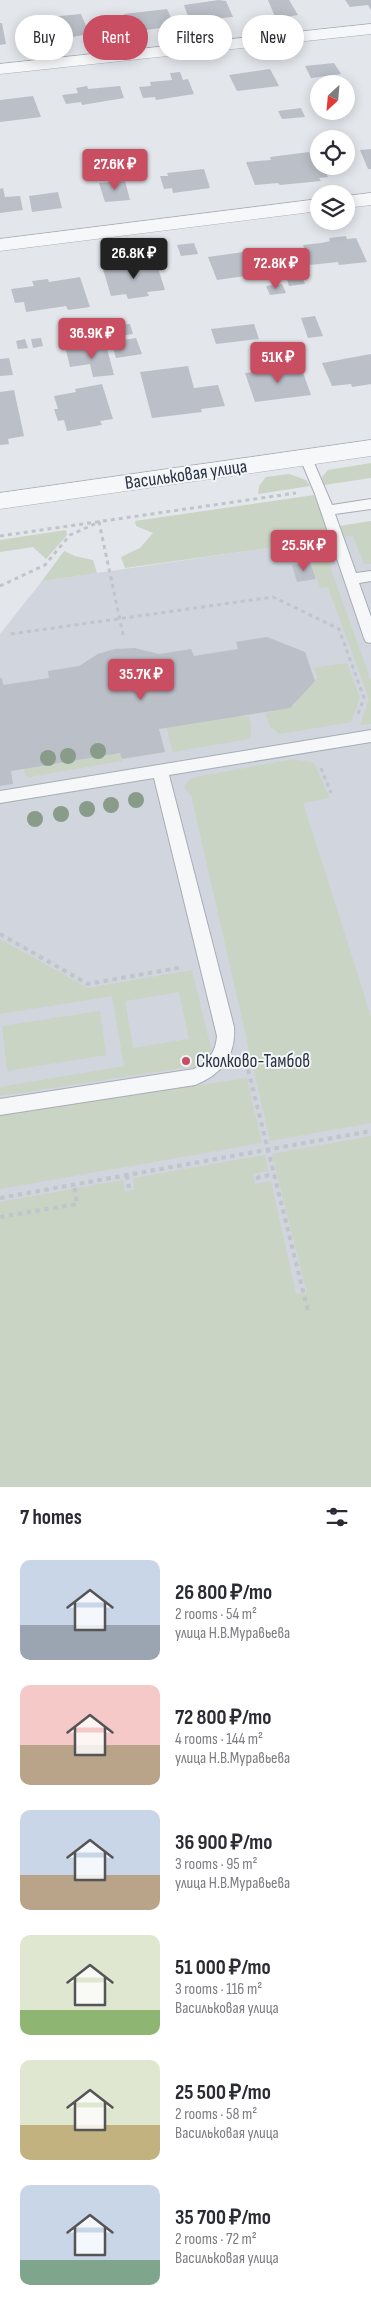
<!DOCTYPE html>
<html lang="en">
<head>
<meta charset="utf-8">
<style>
  :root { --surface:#fff; --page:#f2f2f3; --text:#2b2b33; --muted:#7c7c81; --accent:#ca4e61 }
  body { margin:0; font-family:"Sofia Sans Condensed",sans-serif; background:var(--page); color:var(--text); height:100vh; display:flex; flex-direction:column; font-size:19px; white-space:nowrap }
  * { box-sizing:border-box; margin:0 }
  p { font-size:16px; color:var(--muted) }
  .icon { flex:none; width:28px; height:28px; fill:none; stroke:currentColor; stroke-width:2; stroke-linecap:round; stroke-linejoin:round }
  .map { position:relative; height:1487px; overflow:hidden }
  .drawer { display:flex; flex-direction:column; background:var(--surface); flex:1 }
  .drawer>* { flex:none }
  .top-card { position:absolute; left:15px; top:15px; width:341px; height:45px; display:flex; gap:10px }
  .needle { width:32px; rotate:206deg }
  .buttons { position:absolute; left:310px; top:75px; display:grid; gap:10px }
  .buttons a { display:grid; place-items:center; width:45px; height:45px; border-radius:50%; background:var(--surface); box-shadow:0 2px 12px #0003; font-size:25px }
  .price { position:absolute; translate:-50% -42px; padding:0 11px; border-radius:5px; background:var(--accent); color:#fff; font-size:16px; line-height:32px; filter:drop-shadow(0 1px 2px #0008) }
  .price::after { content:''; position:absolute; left:50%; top:30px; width:15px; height:11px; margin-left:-8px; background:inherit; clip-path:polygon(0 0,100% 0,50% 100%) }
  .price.current { background:#222; color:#fff }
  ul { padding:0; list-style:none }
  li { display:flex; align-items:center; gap:15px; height:125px; padding:0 20px }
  li span { display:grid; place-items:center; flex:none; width:140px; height:100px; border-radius:10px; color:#555 }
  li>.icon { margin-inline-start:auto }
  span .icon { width:60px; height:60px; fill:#fffc; stroke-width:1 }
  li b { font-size:21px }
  h2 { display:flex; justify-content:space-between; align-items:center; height:60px; padding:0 20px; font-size:21px }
  .pill { padding:0 18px; border-radius:22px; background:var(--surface); box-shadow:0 2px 12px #0003; font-size:18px; line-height:45px }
  .pill.current { background:var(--accent); color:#fff }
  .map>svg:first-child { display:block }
</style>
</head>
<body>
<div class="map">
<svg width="371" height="1487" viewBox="0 0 371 1487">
  <rect width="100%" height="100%" fill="#e3e6eb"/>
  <polygon fill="#d1d5dd" points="371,533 371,1487 0,1487 0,634 42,581"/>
  <g fill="#c9d4c5" fill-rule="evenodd">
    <polygon points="371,463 371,478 324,485 322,477 328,470"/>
    <polygon points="289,474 306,480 310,486 258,494 259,486 266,477"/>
    <polygon points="314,495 331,539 321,541 371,681 371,724 360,725 369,699 328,587 320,588 304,543 125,568 121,557 140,548 153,533 136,526 135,521"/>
    <polygon points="371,521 371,564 364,564 353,536 343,537 339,526"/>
    <polygon points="66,530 67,535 46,559 33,547 0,552 0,540"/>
    <polygon points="64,551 75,556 93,560 97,573 42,581"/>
    <polygon points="347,663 360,698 351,722 280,734 270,727 265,713 271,712 271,709 296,705 294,700 318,678 314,668"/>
    <path d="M241,714L243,717L249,716C251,724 253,731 249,739L173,752L166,726Z"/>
    <polygon points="117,736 122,761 29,777 25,775 19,740"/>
    <path d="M294,759L314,763L330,798L303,803L371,1016V1123L270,1141L191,795L185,789C185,783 189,780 195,777Z"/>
    <path d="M0,939L88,988L192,970L212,1053L207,1059L195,1066L0,1096V1087L124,1066L112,996L0,1014ZM179,992L189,1039L133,1048L125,1001Z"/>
    <polygon points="100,1011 106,1055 7,1071 2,1026"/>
    <polygon points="247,1078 262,1143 0,1189 0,1115"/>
    <polygon points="371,1136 371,1487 0,1487 0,1202 123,1180 125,1192 134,1190 133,1178 265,1155 268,1171 253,1174 255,1184 271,1181 296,1294 307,1293 272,1154"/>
  </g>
  <g fill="#bbbfc8">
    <polygon points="219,0 226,1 233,17 222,18 223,22 198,25 197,22 190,22 184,5"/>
    <polygon points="268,0 289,0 298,15 276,19"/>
    <polygon points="345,0 371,0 371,10 368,5 350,7"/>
    <polygon points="167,9 175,26 132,32 124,14"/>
    <polygon points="81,14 86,26 93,25 95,30 88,31 89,34 67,38 64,32 54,33 49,17"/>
    <polygon points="41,18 48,40 30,42 25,20"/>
    <polygon points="0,23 2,23 6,44 0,45"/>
    <polygon points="334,63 341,74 311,78 305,66"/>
    <polygon points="270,69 279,86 237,91 229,75"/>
    <polygon points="180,72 183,80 188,79 194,94 156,100 155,97 143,98 139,87 151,86 150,82 172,80 170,73"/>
    <polygon points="87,86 88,89 120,86 124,98 82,105 81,102 66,104 62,95 78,93 76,88"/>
    <polygon points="33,96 41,117 0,122 0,100"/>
    <polygon points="301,108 305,117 282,119 278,111"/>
    <polygon points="371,149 371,169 368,169 360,150"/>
    <polygon points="309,152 314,162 319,161 319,166 323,166 328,177 319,178 321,181 280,185 278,183 255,185 246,162 271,160 270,157"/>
    <polygon points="204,169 210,188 173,193 172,188 164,189 160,176 168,176 167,173"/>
    <polygon points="125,181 130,200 105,202 99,183"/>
    <polygon points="3,188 5,197 20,196 23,210 0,213 0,189"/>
    <polygon points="58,192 62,208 32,212 29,196"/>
    <polygon points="346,236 347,239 356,238 367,262 339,265 338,262 310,265 303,245 321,243 330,241 329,238"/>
    <polygon points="194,243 198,254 181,256 177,245"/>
    <polygon points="257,250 267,273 217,280 208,257"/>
    <polygon points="156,262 165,290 147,292 149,296 128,299 126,294 111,296 103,269"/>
    <polygon points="298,266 305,284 289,286 283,267"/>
    <polygon points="80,277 90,307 68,310 66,306 26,312 24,302 15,303 11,289 34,286 32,281 48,279 49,282"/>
    <polygon points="282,284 286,293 270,295 266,286"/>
    <polygon points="315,316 323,336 308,338 301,318"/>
    <polygon points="130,324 133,334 111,337 108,327"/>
    <polygon points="254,324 259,339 216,344 211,329"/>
    <polygon points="41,338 43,346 33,348 31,339"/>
    <polygon points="136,338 142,354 116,358 111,342"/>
    <polygon points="25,339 28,348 18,349 16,341"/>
    <polygon points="106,345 114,375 93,377 90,364 70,367 66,350"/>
    <polygon points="371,354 371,384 352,387 351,384 332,386 322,363"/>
    <polygon points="9,358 13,375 0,376 0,359"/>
    <polygon points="188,366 194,388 218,385 225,406 201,409 202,412 152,418 140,372"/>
    <polygon points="301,367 311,395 255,402 245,373"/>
    <polygon points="102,384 113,419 100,421 102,425 67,431 64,420 58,421 54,409 58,409 54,396 76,392 75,389"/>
    <polygon points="14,390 24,436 8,439 9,444 0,445 0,392"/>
    <polygon points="310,562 316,579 297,582 292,565"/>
    <polygon points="267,637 305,652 315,681 290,708 159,729 165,752 122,759 120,753 11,771 13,784 0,786 0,678 2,678 3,685 49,678 48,671 79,666 98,654 115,649 135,648 159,654 191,649 194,656 238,649 236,642"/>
  </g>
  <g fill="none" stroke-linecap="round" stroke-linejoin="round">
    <g stroke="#a8adb5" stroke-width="2">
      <g id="lane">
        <polygon points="306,454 312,458 332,505 371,499 371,509 335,514 356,573 371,571 371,581 359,583 371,617 371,643 366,642 364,638 315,494 300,458"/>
        <path d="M371,730V742L169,775L234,1027C236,1056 221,1075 195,1085L0,1115V1099L194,1069C208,1062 216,1052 217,1036L154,778L0,803V791Z"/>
      </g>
    </g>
    <g stroke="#a8adb5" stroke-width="1">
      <g id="street">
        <polygon points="371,24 371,34 0,74 0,64"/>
        <polygon points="371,193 371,205 346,208 346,196"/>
        <polygon points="319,199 319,211 0,251 0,239"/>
        <polygon points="371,440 371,456 0,509 0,493"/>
      </g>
    </g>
    <g stroke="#c1c4ca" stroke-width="3" stroke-dasharray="4 4" stroke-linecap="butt">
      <polyline points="0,536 296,493"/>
      <polyline points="0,586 45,565 70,535 99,522 124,639"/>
      <polyline points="11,634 273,597 339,629 364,698 358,714"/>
      <polyline points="321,768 331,793"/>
    </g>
    <g stroke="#c1c4ca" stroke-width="4" stroke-dasharray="4.5 4.5" stroke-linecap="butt">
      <polyline points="0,934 88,984 183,967"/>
      <polyline points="246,1061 308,1311"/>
      <polyline points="127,1175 129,1188"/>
      <polyline points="256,1178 274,1174"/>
      <polyline points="0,1198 371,1131"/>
      <polyline points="0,1217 77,1204 74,1184"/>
    </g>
    <use href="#lane" fill="#f6f7f9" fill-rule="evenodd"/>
    <use href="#street" fill="#f6f7f9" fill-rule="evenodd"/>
  </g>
  <g fill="#899b89">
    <circle cx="98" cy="751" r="8"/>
    <circle cx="68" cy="756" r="8"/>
    <circle cx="48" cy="758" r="8"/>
    <circle cx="136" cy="800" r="8"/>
    <circle cx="111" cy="805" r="8"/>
    <circle cx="87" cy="809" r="8"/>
    <circle cx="61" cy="814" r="8"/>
    <circle cx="35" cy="819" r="8"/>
  </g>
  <circle fill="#ca4e61" stroke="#f3f5f8" stroke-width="2" cx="186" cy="1061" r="5"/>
  <g text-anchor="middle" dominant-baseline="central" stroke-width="4" stroke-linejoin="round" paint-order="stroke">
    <g font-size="19" fill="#2b3443" stroke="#f3f5f8">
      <text transform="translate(186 475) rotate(-8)">Васильковая улица</text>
    </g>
    <g font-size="19" fill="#2b3443" stroke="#f3f5f8" text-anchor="start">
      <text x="196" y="1061">Сколково-Тамбов</text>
    </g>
  </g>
</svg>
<div class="buttons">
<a><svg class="needle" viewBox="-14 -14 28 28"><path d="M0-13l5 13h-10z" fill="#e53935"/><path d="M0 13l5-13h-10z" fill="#7c7c81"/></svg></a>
<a><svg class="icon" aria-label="locate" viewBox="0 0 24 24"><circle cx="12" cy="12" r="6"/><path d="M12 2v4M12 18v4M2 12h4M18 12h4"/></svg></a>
<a><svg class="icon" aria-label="layers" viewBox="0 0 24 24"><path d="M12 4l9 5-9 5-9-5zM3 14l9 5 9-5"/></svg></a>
</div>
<b class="price" style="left:115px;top:191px">27.6K ₽</b>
<b class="price current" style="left:134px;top:280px">26.8K ₽</b>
<b class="price" style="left:276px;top:290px">72.8K ₽</b>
<b class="price" style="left:92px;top:360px">36.9K ₽</b>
<b class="price" style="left:278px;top:384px">51K ₽</b>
<b class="price" style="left:304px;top:572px">25.5K ₽</b>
<b class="price" style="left:141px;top:701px">35.7K ₽</b>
<div class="top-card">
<a class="pill">Buy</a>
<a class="pill current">Rent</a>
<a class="pill">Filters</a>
<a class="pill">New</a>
</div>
</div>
<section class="drawer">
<h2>7 homes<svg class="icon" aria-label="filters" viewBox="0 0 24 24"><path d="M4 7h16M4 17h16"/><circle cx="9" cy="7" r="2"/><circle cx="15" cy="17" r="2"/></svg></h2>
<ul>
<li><span style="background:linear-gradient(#c9d6e8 65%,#9aa5b1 0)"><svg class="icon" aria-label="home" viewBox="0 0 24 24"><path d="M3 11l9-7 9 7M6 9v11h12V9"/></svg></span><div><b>26 800 ₽/mo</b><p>2 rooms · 54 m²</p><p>улица Н.В.Муравьева</p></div></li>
<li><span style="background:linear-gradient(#f6c9c9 60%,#b9a48a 0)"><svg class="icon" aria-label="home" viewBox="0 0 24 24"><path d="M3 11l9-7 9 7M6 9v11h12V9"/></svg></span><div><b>72 800 ₽/mo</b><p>4 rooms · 144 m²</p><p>улица Н.В.Муравьева</p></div></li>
<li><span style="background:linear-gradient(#c9d6e8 65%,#b9a48a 0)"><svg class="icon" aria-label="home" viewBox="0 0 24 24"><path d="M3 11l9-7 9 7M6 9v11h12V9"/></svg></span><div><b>36 900 ₽/mo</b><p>3 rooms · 95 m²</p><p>улица Н.В.Муравьева</p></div></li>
<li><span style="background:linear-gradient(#dfe7d0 75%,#8fb573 0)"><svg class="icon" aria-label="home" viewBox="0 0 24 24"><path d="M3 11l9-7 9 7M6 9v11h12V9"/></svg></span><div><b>51 000 ₽/mo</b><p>3 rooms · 116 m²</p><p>Васильковая улица</p></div></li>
<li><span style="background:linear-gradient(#dfe7d0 65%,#c2b280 0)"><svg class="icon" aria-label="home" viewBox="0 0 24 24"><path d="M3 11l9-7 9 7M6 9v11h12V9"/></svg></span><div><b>25 500 ₽/mo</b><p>2 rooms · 58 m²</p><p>Васильковая улица</p></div></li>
<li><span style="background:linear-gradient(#c9d6e8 75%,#7fa58c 0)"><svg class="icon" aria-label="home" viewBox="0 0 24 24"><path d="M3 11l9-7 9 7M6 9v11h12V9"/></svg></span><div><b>35 700 ₽/mo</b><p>2 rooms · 72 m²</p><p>Васильковая улица</p></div></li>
</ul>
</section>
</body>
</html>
